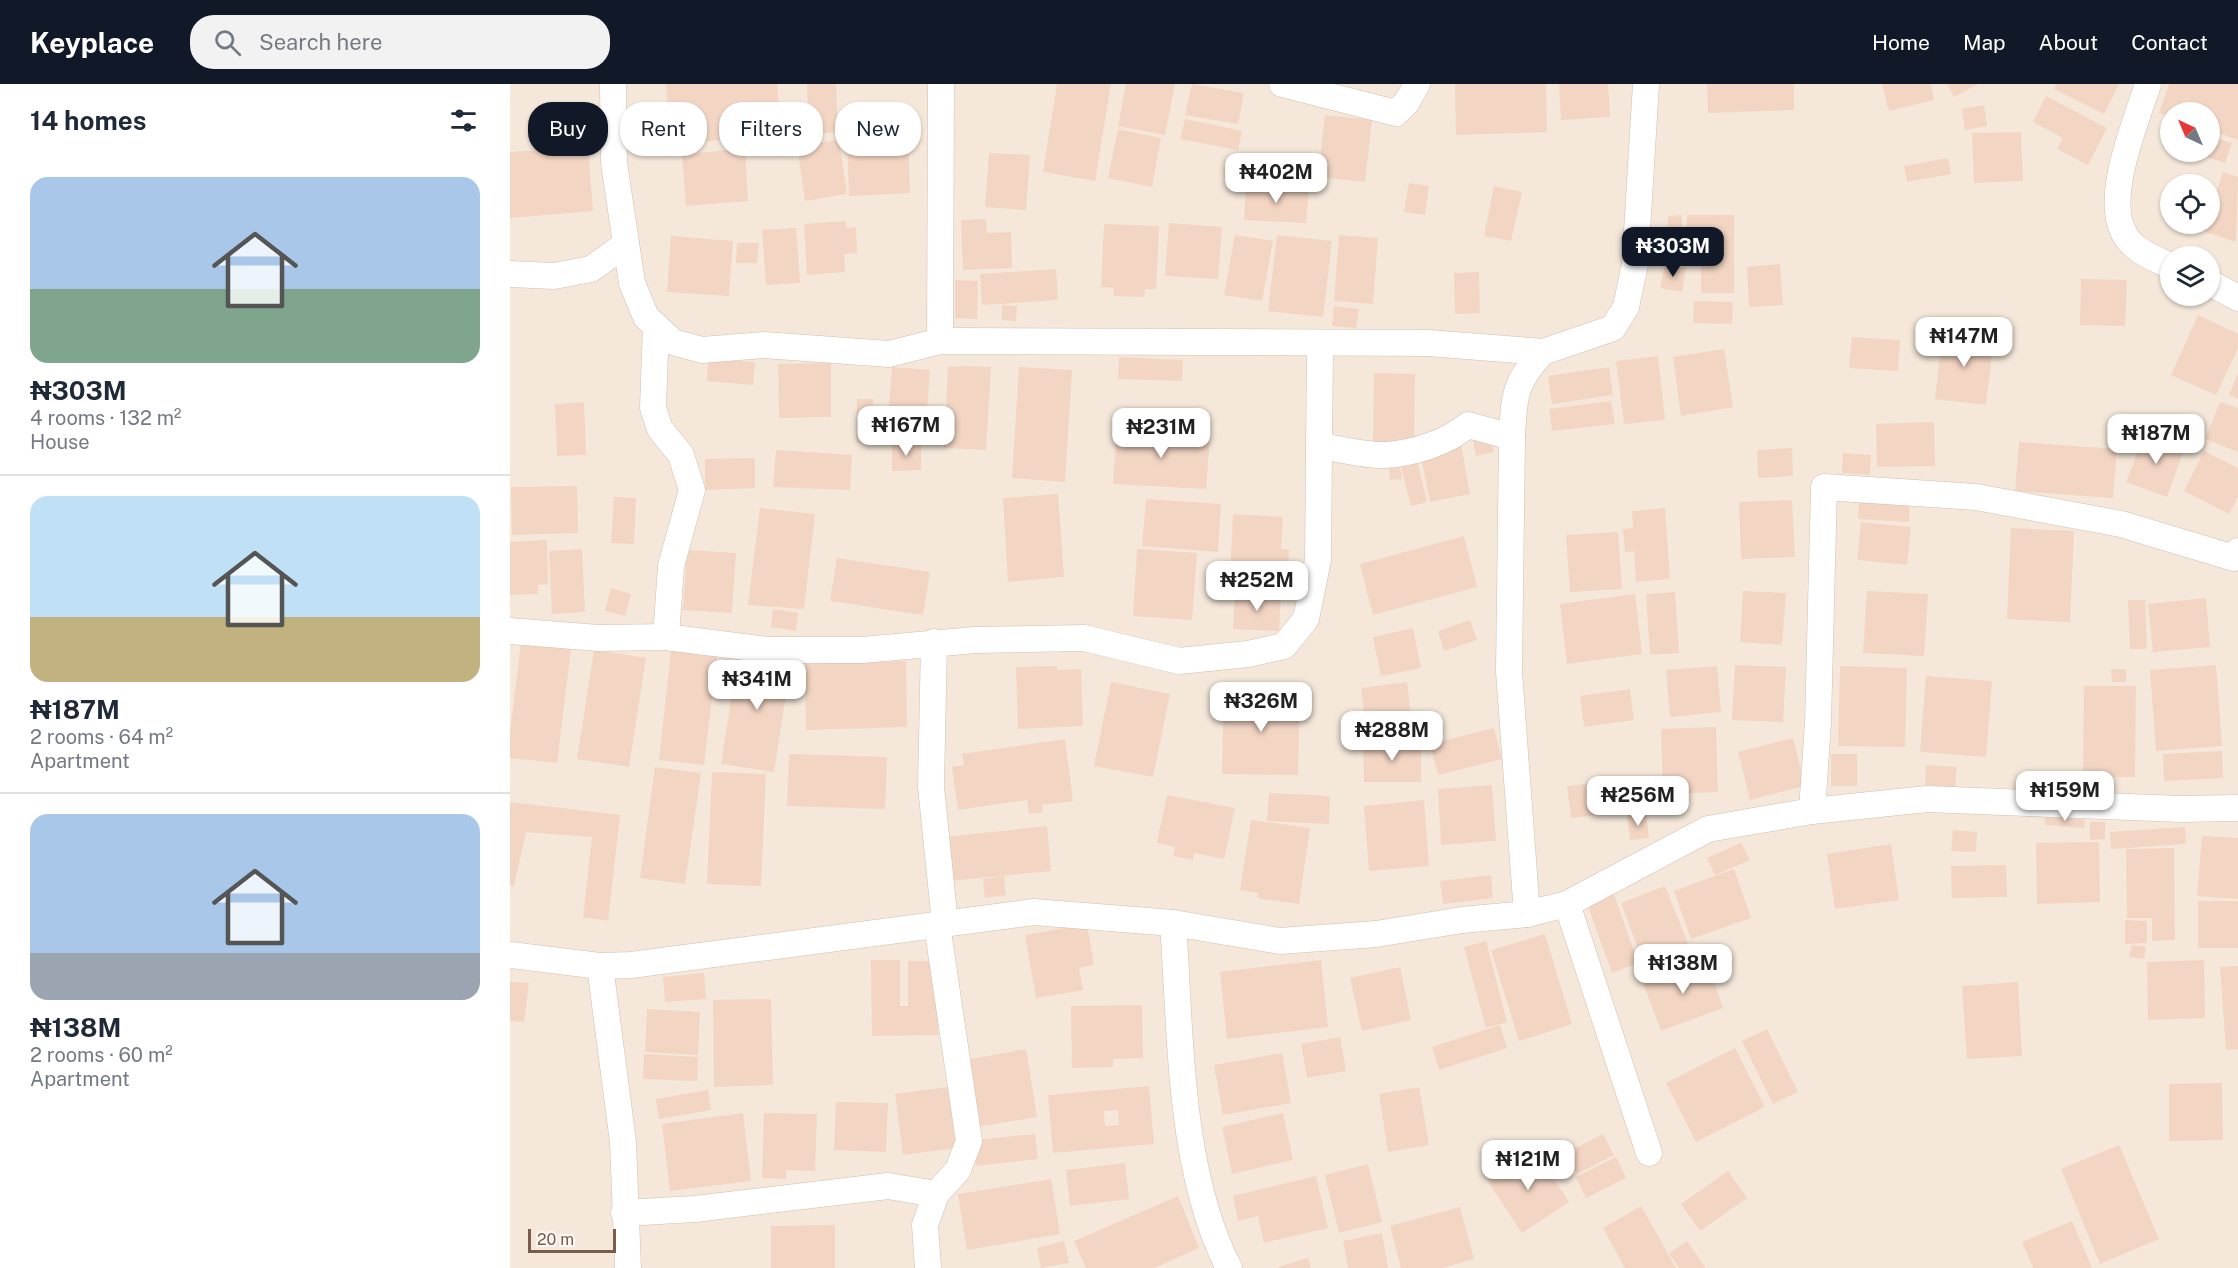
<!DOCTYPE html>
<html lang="en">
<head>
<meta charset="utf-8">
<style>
  :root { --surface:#fff; --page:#f2f2f3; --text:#1f2937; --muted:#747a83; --line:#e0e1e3; --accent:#111827 }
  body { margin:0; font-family:"Public Sans",sans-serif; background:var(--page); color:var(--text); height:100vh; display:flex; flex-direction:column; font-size:22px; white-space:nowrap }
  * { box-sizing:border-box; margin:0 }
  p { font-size:20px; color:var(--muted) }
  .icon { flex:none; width:33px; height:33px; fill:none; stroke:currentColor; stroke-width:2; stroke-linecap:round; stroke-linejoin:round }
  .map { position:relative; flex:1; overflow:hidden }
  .panel { display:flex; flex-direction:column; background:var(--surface); width:510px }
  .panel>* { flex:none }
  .banner { position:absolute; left:18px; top:18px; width:570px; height:54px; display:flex; gap:12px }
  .needle { width:39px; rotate:316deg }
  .buttons { position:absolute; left:1650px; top:18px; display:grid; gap:12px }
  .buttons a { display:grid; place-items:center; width:60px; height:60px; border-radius:50%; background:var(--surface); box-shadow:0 2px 4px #0004; font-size:30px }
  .scale { position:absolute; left:18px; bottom:15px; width:88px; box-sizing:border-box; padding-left:6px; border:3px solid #7a5c4d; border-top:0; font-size:16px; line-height:21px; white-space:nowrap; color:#7a5c4d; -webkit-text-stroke:4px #fffaf3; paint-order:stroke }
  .price { position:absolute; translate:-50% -51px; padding:0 14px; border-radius:12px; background:#fff; color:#222; font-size:20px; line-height:39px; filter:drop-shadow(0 2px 3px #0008) }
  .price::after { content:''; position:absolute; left:50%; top:36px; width:18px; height:14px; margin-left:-9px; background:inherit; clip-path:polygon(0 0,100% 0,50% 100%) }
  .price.on { background:var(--accent); color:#fff }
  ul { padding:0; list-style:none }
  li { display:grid; align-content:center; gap:12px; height:318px; padding:0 30px }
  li+li { border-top:2px solid var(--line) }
  li span { display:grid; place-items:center; height:186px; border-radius:18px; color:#555 }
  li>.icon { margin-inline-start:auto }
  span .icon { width:108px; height:108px; fill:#fffc; stroke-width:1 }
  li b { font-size:26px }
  h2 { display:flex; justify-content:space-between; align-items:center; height:72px; padding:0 30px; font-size:26px }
  .tag { padding:0 21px; border-radius:24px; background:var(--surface); box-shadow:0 2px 4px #0004; font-size:21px; line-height:54px }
  .tag.on { background:var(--accent); color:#fff }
  header { display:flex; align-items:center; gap:36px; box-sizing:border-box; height:84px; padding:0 30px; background:var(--accent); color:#fff }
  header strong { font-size:28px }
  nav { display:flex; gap:33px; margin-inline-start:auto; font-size:21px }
  .search { width:420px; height:54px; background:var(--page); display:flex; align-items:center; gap:15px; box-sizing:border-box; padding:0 21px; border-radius:24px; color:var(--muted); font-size:22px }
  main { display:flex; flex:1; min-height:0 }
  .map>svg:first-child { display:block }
</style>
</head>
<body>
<header>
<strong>Keyplace</strong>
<div class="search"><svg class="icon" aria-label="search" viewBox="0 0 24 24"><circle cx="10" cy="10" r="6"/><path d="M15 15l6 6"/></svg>Search here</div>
<nav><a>Home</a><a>Map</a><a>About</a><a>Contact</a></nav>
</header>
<main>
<section class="panel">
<h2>14 homes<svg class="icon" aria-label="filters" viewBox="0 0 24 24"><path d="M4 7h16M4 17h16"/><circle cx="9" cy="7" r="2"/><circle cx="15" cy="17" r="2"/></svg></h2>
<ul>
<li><span style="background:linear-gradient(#a9c7e8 60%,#7fa58c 0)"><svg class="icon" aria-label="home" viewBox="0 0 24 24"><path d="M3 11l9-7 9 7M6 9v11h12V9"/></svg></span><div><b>₦303M</b><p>4 rooms · 132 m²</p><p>House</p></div></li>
<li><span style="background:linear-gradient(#bfe0f5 65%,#c2b280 0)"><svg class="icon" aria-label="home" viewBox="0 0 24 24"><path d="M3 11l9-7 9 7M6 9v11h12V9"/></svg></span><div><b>₦187M</b><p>2 rooms · 64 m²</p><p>Apartment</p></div></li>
<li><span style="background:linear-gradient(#a9c7e8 75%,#9aa5b1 0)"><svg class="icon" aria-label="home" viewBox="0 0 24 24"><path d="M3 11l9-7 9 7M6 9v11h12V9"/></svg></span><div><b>₦138M</b><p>2 rooms · 60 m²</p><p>Apartment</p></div></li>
</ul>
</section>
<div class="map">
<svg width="1728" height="1184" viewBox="0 0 1728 1184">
  <rect width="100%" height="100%" fill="#fdf6ec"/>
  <path fill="#f5e8da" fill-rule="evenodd" d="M0,0H1728V1184H0ZM1660,28H1700V68H1660ZM1660,100H1700V140H1660ZM1660,172H1700V212H1660Z"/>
  <g fill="#f3d5c3" fill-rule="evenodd">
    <polygon points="156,0 267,0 271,52 160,60"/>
    <polygon points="297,0 326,0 328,48 299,50"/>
    <polygon points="547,0 601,0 585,97 533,88"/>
    <polygon points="616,0 665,0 655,51 608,42"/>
    <polygon points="682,0 734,9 728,40 675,31"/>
    <polygon points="945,0 1036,0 1037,48 946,51"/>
    <polygon points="1049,0 1098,0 1100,33 1051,36"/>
    <polygon points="1197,0 1284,0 1284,26 1198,29"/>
    <polygon points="1372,0 1421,0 1424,16 1379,27"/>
    <polygon points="1437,0 1468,0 1444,13"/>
    <polygon points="1546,0 1609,0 1594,30 1544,5"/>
    <polygon points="1659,0 1728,0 1728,56 1700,46 1700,28 1660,28 1660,33 1649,29"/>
    <polygon points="1536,12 1597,44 1578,81 1547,65 1553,54 1523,38"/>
    <polygon points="1474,21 1477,42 1455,46 1452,25"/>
    <polygon points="815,31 862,36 855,98 808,93"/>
    <polygon points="675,35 732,47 728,66 670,55"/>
    <polygon points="608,45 651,54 642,103 598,94"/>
    <polygon points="1511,48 1513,97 1464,99 1462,49"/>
    <polygon points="398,52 400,109 339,112 337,55"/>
    <polygon points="1700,52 1722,59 1715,79 1681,68 1700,68"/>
    <polygon points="329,56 337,110 295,117 287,62"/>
    <polygon points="78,63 83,127 0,134 0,68"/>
    <polygon points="235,65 238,117 176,122 172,70"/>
    <polygon points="479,69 520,71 516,126 475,123"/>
    <polygon points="1438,74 1441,90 1397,98 1394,82"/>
    <polygon points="1713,88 1728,93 1726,158 1693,147 1695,140 1700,140 1700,128"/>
    <polygon points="899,99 919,102 915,131 894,128"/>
    <polygon points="736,101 799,105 796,139 734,136"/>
    <polygon points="984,102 1012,108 1001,157 974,152"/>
    <polygon points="1172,131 1172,147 1158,148 1158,132"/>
    <polygon points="1177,131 1224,131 1224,209 1191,209 1191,178 1177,178"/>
    <polygon points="476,135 477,149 501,148 502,184 453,186 451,136"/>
    <polygon points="336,137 336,144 346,143 347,169 334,170 335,188 297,191 294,140"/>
    <polygon points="659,139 712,143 708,195 655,192"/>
    <polygon points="594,140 649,142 646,205 635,205 634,213 603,212 604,204 591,203"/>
    <polygon points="286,144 290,199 256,201 252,146"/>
    <polygon points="725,151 763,157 752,217 714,211"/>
    <polygon points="767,151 822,157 813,233 758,227"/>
    <polygon points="829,151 868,154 863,220 824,217"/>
    <polygon points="161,152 223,157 219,212 157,208"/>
    <polygon points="227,159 249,159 247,179 226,179"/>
    <polygon points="1155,180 1176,184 1172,208 1150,204"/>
    <polygon points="1270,180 1273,221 1239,223 1237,183"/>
    <polygon points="546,185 548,216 472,221 470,190"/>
    <polygon points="969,188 970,229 945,230 944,189"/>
    <polygon points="1571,195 1617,196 1615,242 1570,241"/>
    <polygon points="445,196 468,197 467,235 445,234"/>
    <polygon points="1184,217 1223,218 1222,240 1183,239"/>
    <polygon points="492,221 507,222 506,237 492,236"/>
    <polygon points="824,222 849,225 846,244 822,242"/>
    <polygon points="1688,231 1728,250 1728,264 1706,311 1661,291"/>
    <polygon points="1433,246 1484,252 1476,321 1425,315"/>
    <polygon points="1342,253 1390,256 1388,287 1339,284"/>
    <polygon points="1214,265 1223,323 1171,332 1163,273"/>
    <polygon points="1148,272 1155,336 1114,340 1106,277"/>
    <polygon points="609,273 673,276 672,297 608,295"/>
    <polygon points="198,275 245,278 243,301 197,297"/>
    <polygon points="321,279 321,333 269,334 268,280"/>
    <polygon points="453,282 481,283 476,366 434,364 438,283"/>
    <polygon points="382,283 420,286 416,340 378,337"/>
    <polygon points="509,283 562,286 555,398 502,394"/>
    <polygon points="1099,283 1103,311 1042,320 1038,292"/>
    <polygon points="864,289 905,290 904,359 863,359"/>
    <polygon points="1728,289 1728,315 1719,311"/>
    <polygon points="347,315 363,315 363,359 346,359"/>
    <polygon points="1101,317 1105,340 1042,347 1039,325"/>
    <polygon points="74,318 76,371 47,372 45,320"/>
    <polygon points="1710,318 1728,324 1728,368 1695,355"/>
    <polygon points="1424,338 1425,382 1367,383 1366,340"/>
    <polygon points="607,344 700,352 696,405 603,400"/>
    <polygon points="980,349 984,368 966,372 962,352"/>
    <polygon points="1635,349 1675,363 1657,413 1616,398"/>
    <polygon points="1509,358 1607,365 1603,414 1505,407"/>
    <polygon points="382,360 411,360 411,386 382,387"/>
    <polygon points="951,360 960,410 920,418 910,368"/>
    <polygon points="1282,364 1283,392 1248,394 1247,366"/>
    <polygon points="266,366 342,371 340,406 263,403"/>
    <polygon points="1694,367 1728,384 1728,413 1719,430 1674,407"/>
    <polygon points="1333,369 1361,371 1360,391 1332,389"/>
    <polygon points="906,372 917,418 901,422 889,375"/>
    <polygon points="245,374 245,404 195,406 195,375"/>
    <polygon points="890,383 892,395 880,396 879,384"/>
    <polygon points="67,402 68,449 2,451 1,403"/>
    <polygon points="548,410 554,493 498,498 493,414"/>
    <polygon points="104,413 126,414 124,460 101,459"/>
    <polygon points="1349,414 1400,417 1399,438 1348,435"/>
    <polygon points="636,415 711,420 708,468 632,462"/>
    <polygon points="1282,416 1285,473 1231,475 1229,418"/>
    <polygon points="250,424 305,430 294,525 238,521"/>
    <polygon points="1155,424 1160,495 1126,498 1124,467 1115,468 1113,445 1123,444 1122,427"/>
    <polygon points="723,430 773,433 771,465 779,465 778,492 720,489"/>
    <polygon points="1351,438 1401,443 1397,481 1347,476"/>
    <polygon points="1501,444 1564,447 1560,538 1497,535"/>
    <polygon points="1108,448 1112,505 1060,508 1056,451"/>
    <polygon points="954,452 967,503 863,531 850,480"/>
    <polygon points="37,456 38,500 28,501 28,510 0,511 0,458"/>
    <polygon points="72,465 75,528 42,530 39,467"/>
    <polygon points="627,465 687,469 682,536 623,532"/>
    <polygon points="177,466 226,469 222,529 173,526"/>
    <polygon points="327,474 420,488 413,531 320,517"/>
    <polygon points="101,504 121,510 115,532 95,527"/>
    <polygon points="1233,507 1276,509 1272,561 1230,558"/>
    <polygon points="1357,507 1418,510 1414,572 1353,569"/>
    <polygon points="725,508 771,510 769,547 723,545"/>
    <polygon points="1165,508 1169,569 1140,571 1136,510"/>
    <polygon points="1125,510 1132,570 1057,580 1050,520"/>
    <polygon points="1696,514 1700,563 1643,568 1638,520"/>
    <polygon points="1618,516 1635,516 1637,565 1620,565"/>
    <polygon points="263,525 288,529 286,547 261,543"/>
    <polygon points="960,536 967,556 934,567 928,547"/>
    <polygon points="903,544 911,584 871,592 863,553"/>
    <polygon points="11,559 61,565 47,679 0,674 0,648"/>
    <polygon points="84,566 136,574 119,683 67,675"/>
    <polygon points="229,566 282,573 264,688 211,680"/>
    <polygon points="161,567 207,572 194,681 149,676"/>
    <polygon points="396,577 397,643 296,646 295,580"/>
    <polygon points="1225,581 1276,583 1273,638 1222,636"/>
    <polygon points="1706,581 1712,662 1646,667 1640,586"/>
    <polygon points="547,582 547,586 571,585 573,642 508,645 506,583"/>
    <polygon points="1207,582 1211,628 1160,633 1156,586"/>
    <polygon points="1330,582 1397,584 1395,663 1328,662"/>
    <polygon points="1601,585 1616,585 1616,598 1602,598"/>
    <polygon points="1416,592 1482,597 1476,673 1410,668"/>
    <polygon points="601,598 660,610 643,693 584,682"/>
    <polygon points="897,598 903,649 857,654 851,604"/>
    <polygon points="1574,602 1626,602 1625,693 1573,693"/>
    <polygon points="1120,605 1124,636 1074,643 1070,612"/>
    <polygon points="714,607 790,609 788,691 712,690"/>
    <polygon points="1206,643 1208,708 1153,710 1151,645"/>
    <polygon points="984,644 992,675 928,691 920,660"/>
    <polygon points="1283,654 1295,702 1240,716 1228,668"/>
    <polygon points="555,655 563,717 532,721 533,728 519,730 517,716 448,726 442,683 454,681 452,670"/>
    <polygon points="853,658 911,658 911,698 854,698"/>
    <polygon points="1712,667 1713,694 1654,697 1653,670"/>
    <polygon points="279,670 377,673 375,725 277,722"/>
    <rect x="1321" y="670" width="26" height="32"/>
    <polygon points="1416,681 1447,683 1445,703 1415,701"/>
    <polygon points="145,683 191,689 175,800 130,794"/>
    <polygon points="202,688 256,690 251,802 197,800"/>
    <polygon points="1118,695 1122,727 1061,734 1057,702"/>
    <polygon points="982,701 986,757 931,761 928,705"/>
    <polygon points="759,709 820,712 819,740 757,737"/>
    <polygon points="657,711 725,724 714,775 684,769 683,776 663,772 665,763 647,759"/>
    <polygon points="914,716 919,782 859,787 854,722"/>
    <polygon points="0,718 110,731 98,837 73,833 82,753 16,748 4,802 0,801"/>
    <polygon points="1136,729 1139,754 1120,756 1117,731"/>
    <polygon points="1535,733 1575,736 1574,744 1535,741"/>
    <polygon points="741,736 800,744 789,820 747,814 748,809 730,806"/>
    <polygon points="1580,738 1595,738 1595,755 1580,756"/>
    <polygon points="537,742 541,787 439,797 435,753"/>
    <polygon points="1675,743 1676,760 1601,765 1600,748"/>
    <polygon points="1443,746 1467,748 1466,768 1441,767"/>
    <polygon points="1692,752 1728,754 1728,815 1687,812"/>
    <polygon points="1589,758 1590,818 1527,820 1526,759"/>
    <polygon points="1231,759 1240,776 1205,791 1197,774"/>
    <polygon points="1381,760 1389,816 1325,825 1317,770"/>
    <polygon points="1664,764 1665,856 1642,857 1642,834 1617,834 1616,765"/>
    <polygon points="1496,781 1497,813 1442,814 1441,782"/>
    <polygon points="1224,785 1241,834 1181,855 1164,807"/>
    <polygon points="981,791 983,814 933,820 930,797"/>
    <polygon points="494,792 496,811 475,814 473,795"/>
    <polygon points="1155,802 1181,867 1136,885 1111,819"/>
    <polygon points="1102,805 1128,879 1102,889 1075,814"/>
    <rect x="1688" y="817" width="40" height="47"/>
    <polygon points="1615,836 1637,837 1637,859 1615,860"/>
    <polygon points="577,840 584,881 569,884 573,906 526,914 515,851"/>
    <polygon points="1035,850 1062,940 1009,957 981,866"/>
    <polygon points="976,857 997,938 976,944 954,863"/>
    <polygon points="1622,861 1636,863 1634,875 1619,873"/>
    <polygon points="361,876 390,876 390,922 398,922 398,877 427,877 428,951 362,952"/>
    <polygon points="811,876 818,943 717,955 710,888"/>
    <polygon points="1196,876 1213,924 1151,947 1133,899"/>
    <polygon points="1694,876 1695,934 1638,936 1637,878"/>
    <polygon points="1728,882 1728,965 1716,966 1710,883"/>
    <polygon points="890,883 901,936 852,947 840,894"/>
    <polygon points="194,889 196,915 155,918 153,893"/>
    <polygon points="0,898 19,899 14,938 0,937"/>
    <polygon points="1508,898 1512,972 1457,975 1452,902"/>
    <polygon points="261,915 263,1001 204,1003 203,916"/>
    <polygon points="632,921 633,974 603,975 603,983 562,984 561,922"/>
    <polygon points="137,925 190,928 188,971 135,968"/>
    <polygon points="990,941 997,964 929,986 922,963"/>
    <polygon points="1257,945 1288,1008 1263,1020 1232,957"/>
    <polygon points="830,953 836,987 797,994 791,960"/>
    <polygon points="1225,964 1255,1023 1186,1058 1156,999"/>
    <polygon points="516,965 527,1033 466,1043 455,976"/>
    <polygon points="772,969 781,1019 713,1031 704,981"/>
    <polygon points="134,970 188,973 187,997 133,995"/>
    <polygon points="1712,999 1713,1056 1659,1057 1659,1000"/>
    <path d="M639,1002L644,1060L543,1069L538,1011ZM608,1026L609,1041L595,1042L594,1027Z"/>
    <polygon points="438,1003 446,1064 393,1071 385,1010"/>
    <polygon points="909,1003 919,1061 878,1068 869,1010"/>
    <polygon points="198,1006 201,1026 149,1035 146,1015"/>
    <polygon points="326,1018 378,1019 376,1068 324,1066"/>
    <polygon points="233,1029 241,1097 160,1107 152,1040"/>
    <polygon points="254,1029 307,1030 305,1087 276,1086 276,1095 252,1094"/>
    <polygon points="773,1029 783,1076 722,1090 712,1043"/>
    <polygon points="525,1050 528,1075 466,1082 464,1056"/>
    <polygon points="1093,1050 1104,1071 1067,1090 1056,1069"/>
    <polygon points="1609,1061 1649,1155 1590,1180 1551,1085"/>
    <polygon points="1025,1065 1059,1118 1012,1149 977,1096"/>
    <polygon points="1106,1073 1116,1094 1076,1114 1066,1093"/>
    <polygon points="615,1079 619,1115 560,1122 556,1086"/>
    <polygon points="858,1080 872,1138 829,1149 815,1091"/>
    <polygon points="1218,1087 1237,1114 1190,1147 1171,1120"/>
    <polygon points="806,1092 818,1144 754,1159 748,1132 728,1137 723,1112"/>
    <polygon points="541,1095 550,1150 457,1166 448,1110"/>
    <polygon points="668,1112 689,1164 644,1184 576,1184 564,1157"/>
    <polygon points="1131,1122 1151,1157 1166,1184 1115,1184 1093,1144"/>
    <polygon points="950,1123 964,1175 933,1184 891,1184 880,1142"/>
    <polygon points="1562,1137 1582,1184 1523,1184 1512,1158"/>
    <polygon points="325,1141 325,1184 261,1184 261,1142"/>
    <polygon points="872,1149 878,1184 838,1184 833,1157"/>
    <polygon points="554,1157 559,1179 531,1184 527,1164"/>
    <polygon points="1177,1157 1190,1176 1196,1184 1169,1184 1159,1169"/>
    <polygon points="798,1174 801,1184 768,1184 768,1183"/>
  </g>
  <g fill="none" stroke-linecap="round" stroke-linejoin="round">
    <g stroke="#d1beb0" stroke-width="27">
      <g id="minor">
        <polyline points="103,0 104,79 122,199 136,233 163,258 192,266 254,261 379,270 430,257 919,259 1033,268 1103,244 1116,223 1125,180 1136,0"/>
        <polyline points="772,0 886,29 897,18 907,0"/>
        <path d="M1638,0C1626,38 1595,110 1613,147C1621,166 1644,174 1660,182"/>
        <polyline points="0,190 44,192 81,185 116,160"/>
        <polyline points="1700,199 1728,214"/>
        <polyline points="146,242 143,324 150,345 171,371 182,406 161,482 156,553"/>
        <polyline points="430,257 431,0"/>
        <path d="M811,362C831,365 855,372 876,371C904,369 936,359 958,341L1002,353"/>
        <polyline points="0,547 88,554 156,553 258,566 352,566 465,556 574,554 669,577 738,570 774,562 796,535 808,476 810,260"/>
        <polyline points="424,558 421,703 435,839"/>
        <polyline points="1302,727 1308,639 1314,403 1466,413 1611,440 1724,474 1728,467"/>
        <polyline points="1057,820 1139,1069"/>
        <path d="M1017,830L999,588L1002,353C1004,313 1004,298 1033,268"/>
        <path d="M663,839C671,949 668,1085 719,1184"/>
        <polyline points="0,871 90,882 121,881 524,828 663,839 770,857 866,850 952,836 1017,830 1057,820 1198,745 1302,727 1417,715 1670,725 1728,724"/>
        <polyline points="90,882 113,1058 118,1184"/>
        <polyline points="114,1129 185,1125 378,1102 426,1110"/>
        <polyline points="418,1184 415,1141 426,1110 448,1086 459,1057 427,841"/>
      </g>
    </g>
    <use href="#minor" stroke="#fff" stroke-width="26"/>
  </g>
</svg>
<div class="buttons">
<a><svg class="needle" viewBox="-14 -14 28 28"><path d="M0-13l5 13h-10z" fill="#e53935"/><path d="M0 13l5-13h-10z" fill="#747a83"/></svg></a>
<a><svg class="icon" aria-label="locate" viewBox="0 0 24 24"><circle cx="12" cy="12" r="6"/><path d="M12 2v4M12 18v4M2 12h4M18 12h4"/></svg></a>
<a><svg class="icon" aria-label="layers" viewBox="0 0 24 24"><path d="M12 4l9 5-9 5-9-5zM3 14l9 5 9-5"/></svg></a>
</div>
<div class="scale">20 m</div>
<b class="price" style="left:766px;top:120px">₦402M</b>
<b class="price on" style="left:1163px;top:194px">₦303M</b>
<b class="price" style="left:1454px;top:284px">₦147M</b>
<b class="price" style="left:396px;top:373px">₦167M</b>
<b class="price" style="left:651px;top:375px">₦231M</b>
<b class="price" style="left:1646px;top:381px">₦187M</b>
<b class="price" style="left:747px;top:528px">₦252M</b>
<b class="price" style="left:247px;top:627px">₦341M</b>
<b class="price" style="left:751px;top:649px">₦326M</b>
<b class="price" style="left:882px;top:678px">₦288M</b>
<b class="price" style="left:1555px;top:738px">₦159M</b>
<b class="price" style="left:1128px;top:743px">₦256M</b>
<b class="price" style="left:1173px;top:911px">₦138M</b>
<b class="price" style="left:1018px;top:1107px">₦121M</b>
<div class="banner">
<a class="tag on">Buy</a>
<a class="tag">Rent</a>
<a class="tag">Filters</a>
<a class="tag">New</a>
</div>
</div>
</main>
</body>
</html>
